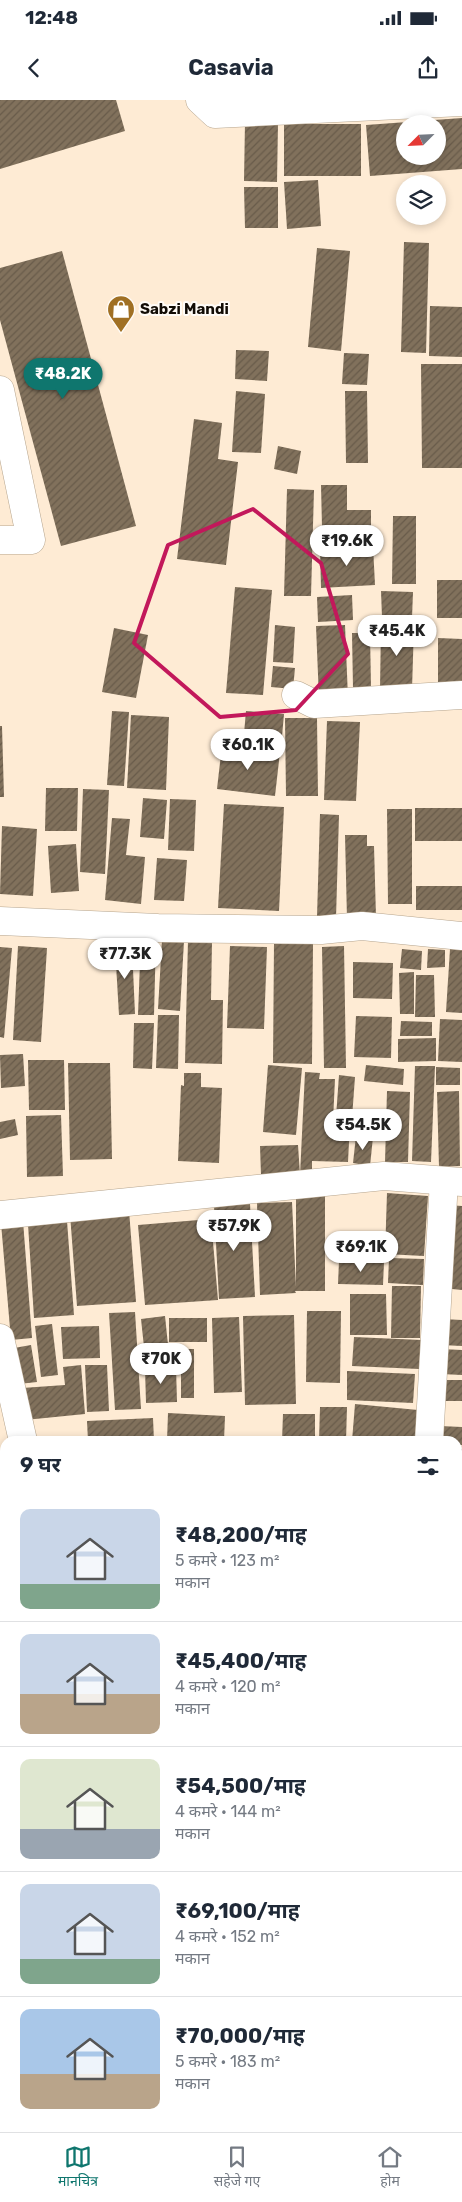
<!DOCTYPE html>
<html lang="hi">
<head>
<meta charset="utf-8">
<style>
  :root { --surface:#fff; --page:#f2f2f3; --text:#1f2937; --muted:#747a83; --line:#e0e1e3; --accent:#0f766e }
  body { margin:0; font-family:Rubik,"Noto Sans Devanagari",sans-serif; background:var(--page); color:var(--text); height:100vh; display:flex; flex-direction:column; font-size:19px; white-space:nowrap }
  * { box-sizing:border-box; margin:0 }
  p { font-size:16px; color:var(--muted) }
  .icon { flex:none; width:28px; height:28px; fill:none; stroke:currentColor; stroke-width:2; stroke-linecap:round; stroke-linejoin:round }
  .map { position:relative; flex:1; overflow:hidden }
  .details { position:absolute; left:0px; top:1336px; width:462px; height:696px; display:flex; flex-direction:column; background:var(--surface); border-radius:15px 15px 0 0; box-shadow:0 2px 8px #0003 }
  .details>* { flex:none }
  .needle { width:32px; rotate:246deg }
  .tools { position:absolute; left:396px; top:15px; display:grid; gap:10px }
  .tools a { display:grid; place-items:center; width:50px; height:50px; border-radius:50%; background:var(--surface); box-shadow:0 2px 8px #0003; font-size:25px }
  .price { position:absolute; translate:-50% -42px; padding:0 11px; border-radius:18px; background:#fff; color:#222; font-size:16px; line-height:32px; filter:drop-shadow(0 1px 2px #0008) }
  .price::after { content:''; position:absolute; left:50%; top:30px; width:15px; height:11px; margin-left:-8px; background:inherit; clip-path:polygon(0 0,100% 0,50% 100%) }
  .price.active { background:var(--accent); color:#fff }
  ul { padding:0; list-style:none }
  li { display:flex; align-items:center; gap:15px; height:125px; padding:0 20px }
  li+li { border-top:1px solid var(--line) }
  li span { display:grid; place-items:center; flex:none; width:140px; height:100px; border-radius:10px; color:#555 }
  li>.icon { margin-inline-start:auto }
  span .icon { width:60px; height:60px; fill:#fffc; stroke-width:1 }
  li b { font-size:21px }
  h2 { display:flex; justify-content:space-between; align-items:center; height:60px; padding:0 20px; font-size:21px }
  .status { display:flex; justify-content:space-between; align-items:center; height:35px; padding:0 25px; background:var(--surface); direction:ltr }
  .status svg { height:14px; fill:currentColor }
  header { display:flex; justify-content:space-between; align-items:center; height:65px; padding:0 20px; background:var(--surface); font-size:22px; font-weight:700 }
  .menu { display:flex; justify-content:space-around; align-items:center; height:70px; border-top:1px solid var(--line); background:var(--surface); font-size:14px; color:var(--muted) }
  .menu a { display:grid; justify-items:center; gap:2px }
  .menu .active { color:var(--accent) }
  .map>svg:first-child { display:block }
</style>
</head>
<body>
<div class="status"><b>12:48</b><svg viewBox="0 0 49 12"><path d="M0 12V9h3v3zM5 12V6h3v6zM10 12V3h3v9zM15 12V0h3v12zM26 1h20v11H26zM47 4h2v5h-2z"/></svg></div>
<header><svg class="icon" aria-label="back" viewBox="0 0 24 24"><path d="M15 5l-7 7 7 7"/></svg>Casavia<svg class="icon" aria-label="share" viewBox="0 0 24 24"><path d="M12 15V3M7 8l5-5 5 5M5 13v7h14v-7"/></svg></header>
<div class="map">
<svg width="462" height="2032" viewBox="0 0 462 2032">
  <defs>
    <pattern id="building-hatch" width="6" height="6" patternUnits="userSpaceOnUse" patternTransform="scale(1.25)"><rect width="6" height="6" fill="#81715c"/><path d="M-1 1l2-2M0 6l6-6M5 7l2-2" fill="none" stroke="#685b4a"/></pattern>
  </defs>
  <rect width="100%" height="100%" fill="#feebd4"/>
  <g fill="url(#building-hatch)" fill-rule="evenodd">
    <polygon points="0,0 116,0 125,31 0,69"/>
    <path d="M462,18V69L370,76L366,25ZM405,24H438V56H405Z"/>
    <polygon points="245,22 278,23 277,82 244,81"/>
    <rect x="284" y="24" width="77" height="52"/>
    <polygon points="318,80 321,126 287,129 284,82"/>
    <polygon points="244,87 278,87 278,128 245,128"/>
    <polygon points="404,142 429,143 426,253 401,252"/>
    <polygon points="317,148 350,151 341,251 308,247"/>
    <polygon points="62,151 136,426 61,446 0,220 0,168"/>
    <polygon points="430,206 462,207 462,257 429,256"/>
    <polygon points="236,250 269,251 267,281 235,279"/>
    <polygon points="344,253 369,254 367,285 342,284"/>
    <polygon points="421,264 462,264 462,368 422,368"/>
    <polygon points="236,291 265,294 261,353 232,352"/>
    <polygon points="345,291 367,291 368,363 346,363"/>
    <polygon points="194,319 222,323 218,359 238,362 226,465 177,459"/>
    <polygon points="278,346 301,351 297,374 274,369"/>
    <polygon points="321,385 347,385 347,410 371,410 371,426 322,427"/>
    <polygon points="287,389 314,390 311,496 284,496"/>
    <polygon points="393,416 416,416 416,484 392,484"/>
    <polygon points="373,446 375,485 321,488 320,449"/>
    <rect x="437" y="480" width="25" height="38"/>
    <polygon points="235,487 272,490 263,595 226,593"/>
    <polygon points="381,491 413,492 412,518 382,517"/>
    <polygon points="352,495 353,520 318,522 317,497"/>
    <polygon points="275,525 295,527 293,563 273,562"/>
    <polygon points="345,525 348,598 319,599 316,526"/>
    <polygon points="381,525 414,525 412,590 380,589"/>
    <polygon points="114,528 148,535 136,598 102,592"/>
    <polygon points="352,533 370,533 371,588 353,588"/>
    <polygon points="438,538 462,539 462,586 438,585"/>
    <polygon points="273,566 295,568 293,589 271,587"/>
    <polygon points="112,611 129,612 124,686 107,685"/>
    <polygon points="246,611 284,614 281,648 243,645"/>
    <polygon points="131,615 169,617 166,690 127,688"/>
    <polygon points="285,618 317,618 318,696 286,696"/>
    <polygon points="327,621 360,622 356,701 324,700"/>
    <polygon points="0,626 2,626 4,697 0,697"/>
    <polygon points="222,645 280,652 275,696 217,689"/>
    <polygon points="46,688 78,688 77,731 45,731"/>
    <polygon points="83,689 109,690 105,774 80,772"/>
    <polygon points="143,698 167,700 164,739 140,737"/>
    <polygon points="170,699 196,700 194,751 168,750"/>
    <polygon points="224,704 284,707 279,811 218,808"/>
    <rect x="415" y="708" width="47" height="33"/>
    <polygon points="387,709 412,709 412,804 388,804"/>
    <polygon points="320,714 339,715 336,818 317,817"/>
    <polygon points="112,718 130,719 126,755 145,757 141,804 105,800"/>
    <polygon points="2,726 37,729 33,796 0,794"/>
    <polygon points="345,735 367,735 367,746 374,746 376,817 347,819"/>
    <polygon points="76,744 79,791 51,793 48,746"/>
    <polygon points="157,758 187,760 184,801 154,800"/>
    <rect x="416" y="786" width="46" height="24"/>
    <polygon points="141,836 156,837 154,915 138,915"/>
    <polygon points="162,840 184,841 180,911 158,909"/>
    <polygon points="188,840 212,841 211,900 223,900 222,964 185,963"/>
    <polygon points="274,843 313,844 312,964 273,963"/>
    <polygon points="18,846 47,848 41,942 13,940"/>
    <polygon points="230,846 267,847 264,929 227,928"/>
    <polygon points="344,846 346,968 324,968 322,847"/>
    <polygon points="0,847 12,848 4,938 0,937"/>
    <polygon points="115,847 132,847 135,914 119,915"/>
    <polygon points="402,849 422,851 421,870 400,868"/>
    <polygon points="428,849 445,850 445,867 427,868"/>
    <polygon points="450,849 462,849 462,913 446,912"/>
    <polygon points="353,862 393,863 392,899 353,898"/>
    <polygon points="414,872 414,914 400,914 399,873"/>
    <polygon points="416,875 434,875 435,917 415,917"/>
    <polygon points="158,915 179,915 178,969 156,968"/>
    <polygon points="356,916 392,917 391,958 354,957"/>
    <polygon points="440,919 462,920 462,962 438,961"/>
    <polygon points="401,921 432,922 432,936 400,936"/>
    <polygon points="134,923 154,923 152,969 133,968"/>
    <polygon points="436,938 436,961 398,962 398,939"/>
    <polygon points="23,954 25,986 1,988 0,955"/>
    <polygon points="28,960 64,960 65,1010 29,1010"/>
    <polygon points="68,963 110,963 112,1059 70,1060"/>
    <polygon points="268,965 302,968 296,1035 263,1032"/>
    <polygon points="366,965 404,969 403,985 364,981"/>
    <polygon points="415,966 435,966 431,1062 412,1061"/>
    <polygon points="436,967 460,968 460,985 436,985"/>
    <polygon points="305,972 320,973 319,979 335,979 333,1021 350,1022 348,1062 312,1061 312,1075 261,1075 260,1046 298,1045 300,1075"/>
    <polygon points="184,973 201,973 201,987 222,988 219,1063 178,1061 181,985 184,986"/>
    <polygon points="339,975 355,977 352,1018 336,1017"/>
    <polygon points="387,991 410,992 408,1062 385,1062"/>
    <polygon points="459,991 460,1066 439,1067 437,992"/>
    <polygon points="61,1015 63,1076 27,1077 26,1016"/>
    <polygon points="15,1019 18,1035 0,1039 0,1022"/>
    <polygon points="356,1036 373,1037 370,1066 353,1063"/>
    <polygon points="325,1093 325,1191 295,1191 296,1193 260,1195 257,1103 292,1102 296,1187 296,1094"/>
    <polygon points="387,1093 428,1096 424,1156 385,1154"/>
    <polygon points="250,1104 255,1197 219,1199 214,1106"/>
    <polygon points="448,1105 462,1106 462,1190 442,1188"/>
    <polygon points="129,1110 136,1202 77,1206 70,1114"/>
    <polygon points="211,1119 218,1200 145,1205 138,1125"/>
    <polygon points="23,1121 32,1238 11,1240 1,1123"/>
    <polygon points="67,1121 74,1215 34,1218 28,1124"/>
    <polygon points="389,1158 424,1159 423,1185 388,1183"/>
    <polygon points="339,1161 384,1162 383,1185 338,1184"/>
    <polygon points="392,1186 421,1186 420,1238 391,1238"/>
    <polygon points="350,1194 386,1194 387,1235 350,1235"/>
    <polygon points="307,1211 341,1211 340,1283 306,1282"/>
    <polygon points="135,1212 141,1309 115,1310 109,1213"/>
    <polygon points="294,1215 296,1304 245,1305 243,1216"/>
    <polygon points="165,1216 168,1245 144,1247 141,1219"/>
    <polygon points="239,1217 242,1292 214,1293 212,1218"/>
    <rect x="169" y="1218" width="38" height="24"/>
    <polygon points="442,1219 462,1220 462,1246 441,1245"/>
    <polygon points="52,1224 58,1275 41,1277 35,1226"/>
    <polygon points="99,1226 100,1258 63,1259 61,1227"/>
    <polygon points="354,1237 421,1240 419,1269 352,1266"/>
    <polygon points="31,1245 37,1282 19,1284 14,1248"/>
    <polygon points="145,1249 194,1249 194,1298 181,1298 181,1265 145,1265"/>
    <polygon points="441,1249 462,1250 462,1275 441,1274"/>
    <polygon points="81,1265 85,1314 25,1320 22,1288 65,1285 63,1267"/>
    <polygon points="85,1265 107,1265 109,1311 87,1312"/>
    <polygon points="176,1267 177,1302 146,1303 145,1268"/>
    <polygon points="347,1271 415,1274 413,1303 347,1300"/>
    <polygon points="438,1280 462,1280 462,1301 439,1301"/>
    <polygon points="355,1304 418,1310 415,1341 352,1341"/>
    <polygon points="320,1307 347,1307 346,1341 319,1341"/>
    <polygon points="168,1313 225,1316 224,1341 167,1341"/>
    <polygon points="283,1314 315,1314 315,1341 282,1341"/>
    <polygon points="153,1318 154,1341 88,1341 87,1321"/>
    <polygon points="440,1326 462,1327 462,1345 458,1345 458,1341 440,1341"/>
    <polygon points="458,1348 462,1349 462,1428 458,1427"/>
    <rect x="0" y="1417" width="5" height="33"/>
    <polygon points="458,1452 462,1452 461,1497 458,1498"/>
    <polygon points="0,1453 5,1453 5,1499 0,1498"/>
    <polygon points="0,1501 5,1501 5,1550 0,1549"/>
    <polygon points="3,1673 5,1673 5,1728 2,1728"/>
    <rect x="0" y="1800" width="5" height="56"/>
    <rect x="0" y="1869" width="5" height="41"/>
    <polygon points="458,1899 462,1899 462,1982 458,1981"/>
    <polygon points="3,2010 5,2028 26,2028 26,2032 3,2032"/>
    <polygon points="390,2028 456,2028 457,2032 391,2032"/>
  </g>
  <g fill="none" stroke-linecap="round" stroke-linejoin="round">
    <g stroke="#b6a58e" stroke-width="29">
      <g id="street">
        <polyline points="200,0 215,14 462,2"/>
        <polyline points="0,290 31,440 0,440"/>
        <polyline points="296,595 314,604 462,595"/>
        <polyline points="0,821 158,828 321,830 362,826 462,836"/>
        <polyline points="0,1115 384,1076 462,1082"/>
        <polyline points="0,1238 23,1341"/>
        <polyline points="429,1341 444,1081"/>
        <polyline points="0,1407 5,1407"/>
        <polyline points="458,1441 462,1442"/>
      </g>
    </g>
    <use href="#street" stroke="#fff" stroke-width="28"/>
  </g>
  <path fill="none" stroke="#c2185b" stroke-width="4" stroke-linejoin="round" d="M253,409L321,463L348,554L296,610L220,617L134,543L168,445Z"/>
  <defs>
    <g id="shop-pin" transform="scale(1.4375)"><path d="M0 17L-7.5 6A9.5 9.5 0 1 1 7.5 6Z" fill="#a07024" stroke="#fffbf6"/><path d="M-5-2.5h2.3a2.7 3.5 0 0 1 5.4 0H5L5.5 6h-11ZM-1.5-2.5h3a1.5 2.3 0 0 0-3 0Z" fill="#fff"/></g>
  </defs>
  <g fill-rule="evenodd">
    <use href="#shop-pin" x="121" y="209"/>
  </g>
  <g text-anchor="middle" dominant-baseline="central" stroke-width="4" stroke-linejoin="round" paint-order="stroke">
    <g font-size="15" font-weight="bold" fill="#120c05" stroke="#fffbf6" text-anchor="start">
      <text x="140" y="209">Sabzi Mandi</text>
    </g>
  </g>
</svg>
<div class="tools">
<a><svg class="needle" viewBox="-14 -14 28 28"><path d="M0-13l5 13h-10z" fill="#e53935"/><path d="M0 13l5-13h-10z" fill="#747a83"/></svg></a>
<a><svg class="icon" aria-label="layers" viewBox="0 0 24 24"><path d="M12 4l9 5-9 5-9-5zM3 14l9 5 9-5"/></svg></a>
</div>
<b class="price active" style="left:63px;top:300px">₹48.2K</b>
<b class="price" style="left:347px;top:467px">₹19.6K</b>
<b class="price" style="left:397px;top:557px">₹45.4K</b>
<b class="price" style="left:248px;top:671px">₹60.1K</b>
<b class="price" style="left:125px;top:880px">₹77.3K</b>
<b class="price" style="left:363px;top:1051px">₹54.5K</b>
<b class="price" style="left:234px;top:1152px">₹57.9K</b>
<b class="price" style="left:361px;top:1173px">₹69.1K</b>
<b class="price" style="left:161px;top:1285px">₹70K</b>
<section class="details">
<h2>9 घर<svg class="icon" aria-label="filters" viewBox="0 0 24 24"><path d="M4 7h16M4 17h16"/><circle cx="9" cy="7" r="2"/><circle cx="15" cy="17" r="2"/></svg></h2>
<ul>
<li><span style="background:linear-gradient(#c9d6e8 75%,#7fa58c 0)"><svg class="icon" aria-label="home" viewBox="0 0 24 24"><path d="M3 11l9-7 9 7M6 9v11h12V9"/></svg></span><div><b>₹48,200/माह</b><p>5 कमरे · 123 m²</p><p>मकान</p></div></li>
<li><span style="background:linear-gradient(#c9d6e8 60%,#b9a48a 0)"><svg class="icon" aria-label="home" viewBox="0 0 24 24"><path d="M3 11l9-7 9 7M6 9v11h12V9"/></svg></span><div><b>₹45,400/माह</b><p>4 कमरे · 120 m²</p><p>मकान</p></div></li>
<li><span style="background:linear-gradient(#dfe7d0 70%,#9aa5b1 0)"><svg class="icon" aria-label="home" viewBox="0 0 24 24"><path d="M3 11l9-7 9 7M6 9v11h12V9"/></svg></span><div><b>₹54,500/माह</b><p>4 कमरे · 144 m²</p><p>मकान</p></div></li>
<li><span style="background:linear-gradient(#c9d6e8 75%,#7fa58c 0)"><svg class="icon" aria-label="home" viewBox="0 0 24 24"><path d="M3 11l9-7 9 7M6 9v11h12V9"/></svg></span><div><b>₹69,100/माह</b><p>4 कमरे · 152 m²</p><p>मकान</p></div></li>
<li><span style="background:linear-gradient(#a9c7e8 65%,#b9a48a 0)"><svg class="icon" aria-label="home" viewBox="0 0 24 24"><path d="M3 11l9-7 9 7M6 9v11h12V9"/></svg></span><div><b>₹70,000/माह</b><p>5 कमरे · 183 m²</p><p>मकान</p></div></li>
</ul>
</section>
</div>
<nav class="menu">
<a class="active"><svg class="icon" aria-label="map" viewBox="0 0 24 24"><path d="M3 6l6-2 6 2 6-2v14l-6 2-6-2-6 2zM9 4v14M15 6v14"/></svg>मानचित्र</a>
<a><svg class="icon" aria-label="saved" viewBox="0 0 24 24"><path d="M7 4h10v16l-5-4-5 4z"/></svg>सहेजे गए</a>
<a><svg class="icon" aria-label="home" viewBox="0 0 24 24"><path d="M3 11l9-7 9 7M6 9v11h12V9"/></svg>होम</a>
</nav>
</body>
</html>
